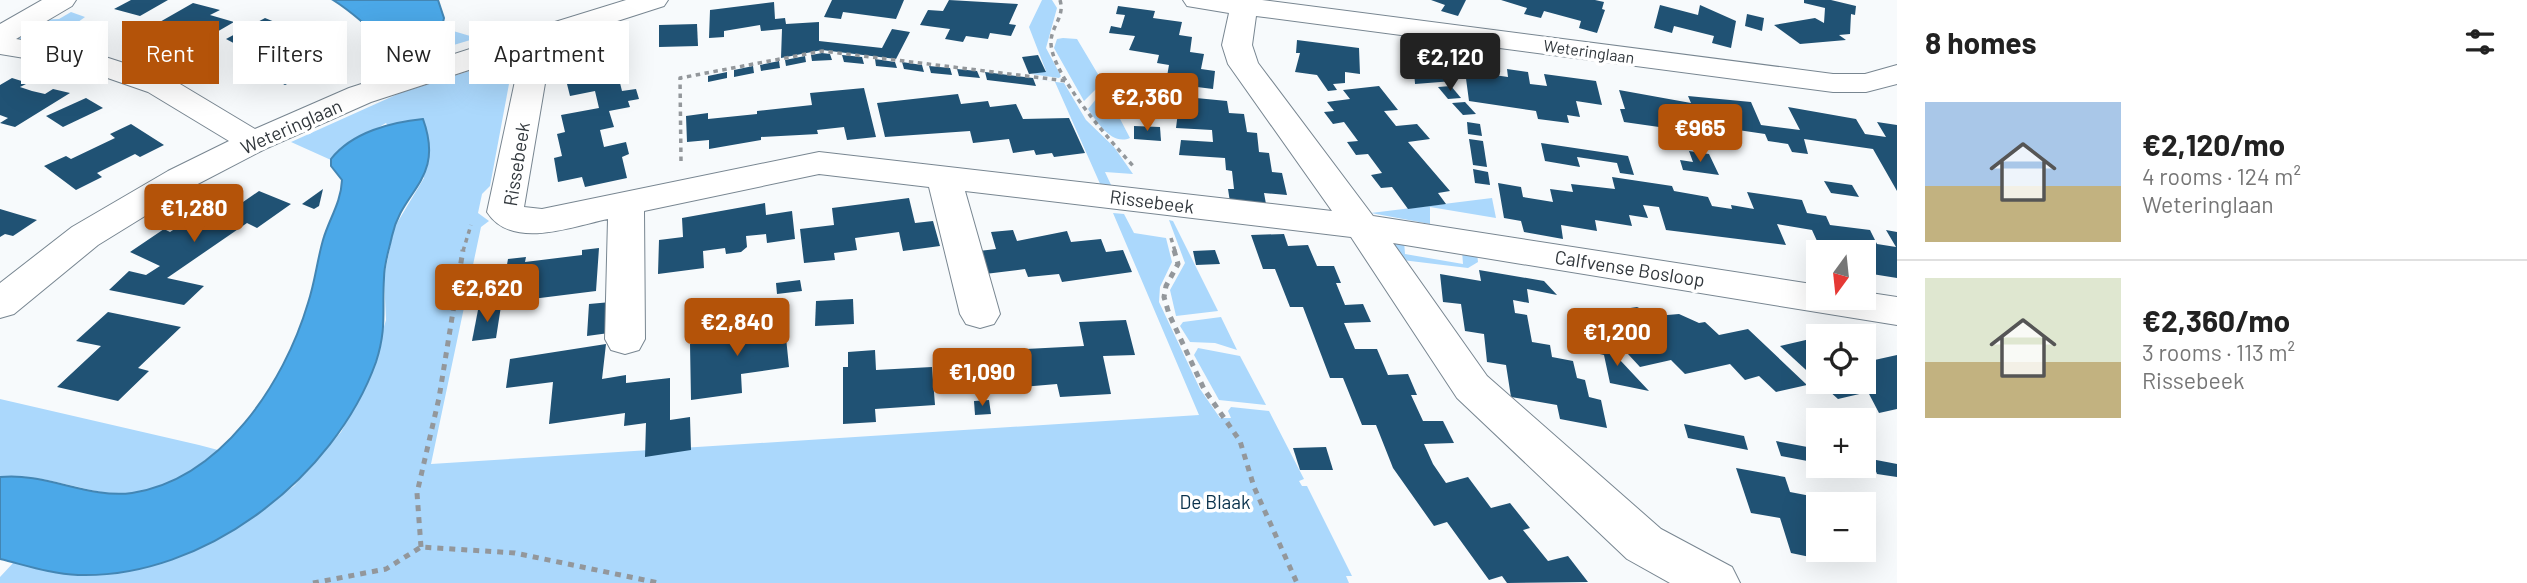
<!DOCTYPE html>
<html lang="en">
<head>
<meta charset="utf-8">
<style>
  :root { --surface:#fff; --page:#f2f2f2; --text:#222; --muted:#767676; --line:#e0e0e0; --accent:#b45309 }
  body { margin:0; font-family:Barlow,sans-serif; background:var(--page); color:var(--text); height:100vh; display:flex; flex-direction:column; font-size:26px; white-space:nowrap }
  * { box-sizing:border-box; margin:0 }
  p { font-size:23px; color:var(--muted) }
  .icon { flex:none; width:38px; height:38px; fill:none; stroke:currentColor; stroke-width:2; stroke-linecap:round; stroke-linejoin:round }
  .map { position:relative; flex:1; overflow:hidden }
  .details { display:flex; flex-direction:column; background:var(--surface); width:630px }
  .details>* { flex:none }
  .top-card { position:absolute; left:21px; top:21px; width:665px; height:63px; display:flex; gap:14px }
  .needle { width:46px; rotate:195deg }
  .controls { position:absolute; left:1806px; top:240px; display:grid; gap:14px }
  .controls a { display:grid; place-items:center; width:70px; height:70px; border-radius:0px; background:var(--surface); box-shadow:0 7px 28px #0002; font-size:35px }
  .price { position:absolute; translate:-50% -60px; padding:0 16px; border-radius:7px; background:var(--accent); color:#fff; font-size:23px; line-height:46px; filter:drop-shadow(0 2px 4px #0008) }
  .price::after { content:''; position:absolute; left:50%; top:42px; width:21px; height:16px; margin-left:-10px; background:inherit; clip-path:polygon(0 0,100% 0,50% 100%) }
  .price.current { background:#222; color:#fff }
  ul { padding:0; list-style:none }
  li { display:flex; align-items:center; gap:21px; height:175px; padding:0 28px }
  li+li { border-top:2px solid var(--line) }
  li span { display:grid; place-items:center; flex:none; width:196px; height:140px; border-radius:0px; color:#555 }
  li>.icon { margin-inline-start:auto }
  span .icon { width:84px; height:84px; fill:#fffc; stroke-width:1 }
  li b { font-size:30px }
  h2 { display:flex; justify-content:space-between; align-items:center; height:84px; padding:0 28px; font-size:30px }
  .tag { padding:0 24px; border-radius:0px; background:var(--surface); box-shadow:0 7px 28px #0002; font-size:24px; line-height:63px }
  .tag.current { background:var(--accent); color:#fff }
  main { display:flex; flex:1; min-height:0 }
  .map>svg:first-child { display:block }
</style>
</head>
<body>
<main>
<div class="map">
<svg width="1897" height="583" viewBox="0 0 1897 583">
  <rect width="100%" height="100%" fill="#f7fafc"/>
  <g fill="#abd8fc">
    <polygon points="1042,0 1052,0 1057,8 1046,48 1061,76 1059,78 1031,74 1046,71 1029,27"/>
    <polygon points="71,12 85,17 67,30 65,40 90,46 80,52 17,39 34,20 59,19"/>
    <polygon points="443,28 477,38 374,69 394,43 422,41 440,35"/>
    <polygon points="1063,38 1077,39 1105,86 1097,88 1084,101 1054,48 1057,39"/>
    <polygon points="514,57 490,186 482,194 478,213 489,221 481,227 431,464 1199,415 1113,213 1124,214 1134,233 1166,238 1172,262 1160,287 1159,302 1200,389 1220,418 1231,418 1228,411 1231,407 1269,411 1304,479 1299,481 1302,486 1307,486 1352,576 1346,576 1349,583 0,583 0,577 14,562 80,575 155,563 231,531 294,486 341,432 367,384 386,320 384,277 394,228 424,178 386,123 347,146 331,160 291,142 400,93"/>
    <polygon points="1033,79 1064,83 1086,120 1114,147 1133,174 1105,172 1112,187 1101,186 1055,82"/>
    <path d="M1106,92L1130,138C1112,146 1097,122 1088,109L1101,93Z"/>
    <polygon points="1492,198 1496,218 1430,207 1430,224 1371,213"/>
    <polygon points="1169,220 1173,221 1218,311 1176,316 1170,290 1185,263"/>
    <polygon points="1385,236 1404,241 1405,254 1463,264 1462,250 1477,253 1478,262 1468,268 1402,260"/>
    <polygon points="1221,317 1237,350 1215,343 1190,342 1180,326 1183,322"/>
    <polygon points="1198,348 1240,356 1266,405 1219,400 1194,355"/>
    <path d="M0,399L199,445L218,450C186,477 145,501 101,492C67,486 35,473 0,477Z"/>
  </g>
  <g fill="#4ba8e8" stroke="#4386b4" stroke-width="2">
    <path d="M333,0H438L444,18L442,27C388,64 378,28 333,0Z"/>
    <path d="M423,119C445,180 402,189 392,236C389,250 384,264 384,278C382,311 387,328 376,362C335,477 204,579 78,575C51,574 25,565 0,559V477C45,472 88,499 132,493C221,479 284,384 308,303C315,282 317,261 323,240C329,219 341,203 342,180L331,166V159C352,132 392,122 423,119Z"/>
  </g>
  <g fill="#205274">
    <polygon points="131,0 168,0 140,16 114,9"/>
    <polygon points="832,0 904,0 896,19 843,12 841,19 824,17"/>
    <polygon points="949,0 1018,4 1009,24 1016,25 1011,36 990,33 988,39 966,36 963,42 945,39 950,29 920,25 928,10 943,11"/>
    <polygon points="1431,0 1466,0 1458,16 1441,11 1445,5"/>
    <polygon points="1501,0 1595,0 1604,2 1602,9 1605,10 1597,33 1579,28 1581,21 1544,11 1541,18 1524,14 1527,8"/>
    <polygon points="1804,0 1831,0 1856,6 1855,15 1851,14 1850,34 1839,35 1846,40 1800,44 1774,25 1815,18 1824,23 1825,8 1804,3"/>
    <polygon points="774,2 775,19 785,18 786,24 819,22 819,41 882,48 892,29 910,32 896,59 822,50 781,58 782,29 761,31 760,25 724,31 724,37 709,38 710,10"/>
    <polygon points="193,3 220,10 210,15 234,22 196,44 171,38 164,42 137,35"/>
    <polygon points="1660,5 1698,15 1700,5 1736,21 1731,48 1712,43 1714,36 1674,26 1672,33 1654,28"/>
    <polygon points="1118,6 1155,11 1153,18 1182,22 1179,35 1192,37 1190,52 1204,54 1201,69 1215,71 1213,89 1197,87 1196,98 1227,101 1229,113 1244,114 1247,132 1257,133 1259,152 1269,153 1272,172 1282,173 1287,195 1264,193 1266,204 1230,202 1228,189 1234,189 1232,171 1226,170 1225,158 1179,155 1181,140 1213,142 1212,130 1176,128 1180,96 1149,93 1152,80 1166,82 1169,65 1157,63 1159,55 1129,50 1135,36 1109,33 1111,26 1121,28 1125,15 1116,14"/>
    <polygon points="1747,14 1764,18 1762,31 1745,26"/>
    <polygon points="265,18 282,25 241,47 226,39"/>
    <polygon points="697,24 698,46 659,47 659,25"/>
    <polygon points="624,35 627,43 615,46 621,66 616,67 622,91 636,89 639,99 628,101 630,107 609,111 614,127 600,130 604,147 626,142 629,154 622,157 627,178 585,187 582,177 558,182 554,158 562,156 557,134 565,132 561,115 599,108 595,91 570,96 565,76 571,74 567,56 603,49 602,41"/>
    <polygon points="1297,40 1359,48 1360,74 1345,72 1345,83 1333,84 1337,90 1328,91 1317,75 1295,72 1300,53 1296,53"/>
    <polygon points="281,43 309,58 323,51 338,59 285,85 242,62"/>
    <polygon points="822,53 830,54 832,60 812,61 811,55"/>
    <polygon points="842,55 862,57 864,64 844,62"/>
    <polygon points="1038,55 1046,72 1029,74 1022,57"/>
    <polygon points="805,56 806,62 786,66 785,60"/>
    <polygon points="1413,56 1451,61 1453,81 1415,84"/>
    <polygon points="875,59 895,62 897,68 876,66"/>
    <polygon points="779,61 780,68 761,71 760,65"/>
    <polygon points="902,62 922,65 924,72 904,69"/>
    <polygon points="753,66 754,73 734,77 734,70"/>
    <polygon points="929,66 950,68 952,75 931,73"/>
    <polygon points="957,69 977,71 980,78 959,76"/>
    <polygon points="1507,69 1528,72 1530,84 1547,86 1544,74 1596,81 1602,105 1576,101 1580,117 1567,115 1569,123 1538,119 1536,111 1469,101 1465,71 1489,74 1488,71 1494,72 1494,75 1508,77"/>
    <polygon points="727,72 727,78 708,82 708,76"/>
    <polygon points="985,72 1033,78 1036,86 987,80"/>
    <polygon points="12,78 28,83 20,87 32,91 45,94 53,89 70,93 15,127 0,123 8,118 0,115 0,85"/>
    <polygon points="1379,86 1398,110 1384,111 1396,126 1417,124 1430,139 1408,142 1450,191 1438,193 1446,204 1408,209 1392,187 1381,188 1371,175 1382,173 1368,154 1356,155 1347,142 1358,141 1344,122 1333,124 1324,112 1334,111 1327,102 1350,99 1343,90"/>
    <polygon points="1451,86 1461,98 1448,99 1438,87"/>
    <polygon points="864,88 876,137 847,140 844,127 817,130 818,134 761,137 761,140 709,149 709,140 687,142 686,116 708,113 708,119 757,114 757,111 812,105 810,93"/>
    <polygon points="1619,90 1691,103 1688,96 1751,102 1761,125 1800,130 1788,107 1856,119 1865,134 1886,137 1877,122 1897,125 1897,191 1873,149 1804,139 1808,154 1792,152 1788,144 1768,141 1765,134 1677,121 1680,130 1624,122 1620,109 1625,109"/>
    <polygon points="958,94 961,104 988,101 990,107 1016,104 1023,119 1069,118 1085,153 1054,157 1052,153 1036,155 1034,150 1013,153 1009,139 973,143 970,131 885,137 877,103"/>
    <polygon points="86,98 103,108 63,127 46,116"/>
    <polygon points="1465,102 1476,114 1463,115 1452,103"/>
    <polygon points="1467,122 1480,124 1482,136 1468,134"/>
    <polygon points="131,124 164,145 140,157 135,154 97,173 102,177 76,190 44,166 66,156 71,159 115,138 110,134"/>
    <polygon points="1134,126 1160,127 1161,141 1134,139"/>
    <polygon points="1469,139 1483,141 1487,167 1473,165"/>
    <polygon points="1541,143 1628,156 1634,175 1620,173 1617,163 1577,157 1580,167 1545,161"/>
    <polygon points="1689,151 1709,154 1719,175 1683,170 1680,160 1693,162"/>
    <polygon points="1473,169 1488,172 1490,185 1475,183"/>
    <polygon points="1612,177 1672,186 1674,191 1708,197 1712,206 1732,209 1731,205 1754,209 1747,192 1802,200 1807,213 1826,216 1830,225 1870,230 1877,244 1896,247 1886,230 1897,232 1897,278 1872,274 1869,267 1864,267 1864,252 1822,252 1812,230 1777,224 1786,245 1666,230 1659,207 1643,205 1648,218 1629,215 1632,226 1595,220 1597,231 1561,225 1563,239 1524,232 1521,221 1504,218 1498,183 1521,187 1523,197 1553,202 1550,189 1573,192 1571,184 1615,189"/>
    <polygon points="1824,181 1852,185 1859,197 1831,193"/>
    <polygon points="323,189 319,206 314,209 302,204"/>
    <polygon points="216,191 243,202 259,191 291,204 257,228 247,223 167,278 204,286 184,305 109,290 129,271 146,275 160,266 130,252 164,229 170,232 199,213 189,209"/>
    <polygon points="909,198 915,223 933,221 940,246 903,251 899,232 855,238 857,250 834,253 835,260 804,263 800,229 834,225 832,208"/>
    <polygon points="765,203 766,215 792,211 795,239 767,243 766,234 746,236 747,247 741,252 726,254 725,248 703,251 704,268 658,274 659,240 683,237 682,218"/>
    <polygon points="0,209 37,220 13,236 5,234 0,237"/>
    <polygon points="1013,230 1017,241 1067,231 1071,242 1101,239 1106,252 1123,250 1132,272 1062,282 1059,274 1028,277 1025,269 985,274 979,251 996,249 991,232"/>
    <polygon points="1284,234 1288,246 1308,245 1317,266 1334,266 1341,283 1336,283 1345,305 1363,304 1371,322 1344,323 1355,349 1377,349 1388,375 1408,374 1417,395 1411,395 1423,421 1443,421 1454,443 1424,444 1433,464 1446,483 1468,477 1491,508 1510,503 1530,528 1523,530 1548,561 1568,556 1588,582 1507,583 1502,576 1489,580 1447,522 1434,526 1393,468 1376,425 1362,425 1343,378 1330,378 1303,307 1290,307 1275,269 1263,269 1251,235"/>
    <polygon points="599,248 596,291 500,303 508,259 526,257 525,262 582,255 582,250"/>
    <polygon points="1215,250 1220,264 1196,265 1193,251"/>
    <polygon points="1479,270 1544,281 1557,295 1527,289 1529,303 1513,300 1515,313 1527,315 1532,342 1550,345 1552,357 1573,361 1577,378 1585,380 1589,397 1601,400 1607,428 1560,419 1557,405 1511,397 1506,365 1487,362 1484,334 1465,331 1461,304 1443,302 1440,274 1481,281"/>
    <polygon points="800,280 802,291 777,294 776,283"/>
    <polygon points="853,299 854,324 815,326 816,301"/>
    <polygon points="761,300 762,307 735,310 735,301"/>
    <polygon points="611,302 609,333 587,336 589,304"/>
    <polygon points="501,306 496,338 472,341 478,310"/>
    <polygon points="1637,307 1656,316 1679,314 1699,323 1705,322 1719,335 1748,329 1807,385 1776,392 1759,376 1745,380 1730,364 1685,374 1671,360 1640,367 1591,314"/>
    <polygon points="108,312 181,327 138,368 149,371 118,401 57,387 101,346 76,341"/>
    <polygon points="784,318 789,367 741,374 742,393 691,400 690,344 737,338 736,325"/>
    <polygon points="1126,320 1135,355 1103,356 1111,394 1060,397 1057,384 1010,388 1004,350 1084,346 1079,322"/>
    <polygon points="1810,339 1818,347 1818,381 1780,346"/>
    <polygon points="1589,341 1605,344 1649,391 1610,383 1604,355 1591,352"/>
    <polygon points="606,344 602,379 626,375 626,383 670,378 670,420 690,417 691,450 645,457 646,423 624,426 625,413 549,424 553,382 506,388 510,359"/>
    <polygon points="875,350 876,370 932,367 935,405 875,409 876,422 843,424 843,367 848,367 848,352"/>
    <polygon points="1864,355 1870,361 1897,355 1897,409 1879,413 1868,392 1838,399 1819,382 1864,382"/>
    <polygon points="989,400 991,414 975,415 974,401"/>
    <polygon points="1684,424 1744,436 1748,450 1688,438"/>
    <polygon points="1776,441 1818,449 1818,463 1781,456"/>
    <polygon points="1326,447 1333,470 1300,470 1293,448"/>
    <polygon points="1871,459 1897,464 1897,477 1877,474"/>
    <polygon points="1736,468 1785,477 1790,492 1847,503 1818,504 1818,550 1825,550 1829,561 1791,553 1780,518 1751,513"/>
    <polygon points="1828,550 1865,550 1869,559 1828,551"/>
  </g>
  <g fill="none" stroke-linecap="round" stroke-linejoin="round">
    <g stroke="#788691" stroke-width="2">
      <path id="street" d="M42,0H76L72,6L16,39L90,52L170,78L255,129L349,88L529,30L626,0H668L664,6L552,42L524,207L542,209L819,152L1332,211L1228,64L1222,45L1229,13L1187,6L1183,0H1262L1833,74H1865L1897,65V84L1866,92H1833L1256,16L1252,45L1258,63L1373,216L1818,285V298H1864V292L1897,297V325L1393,243L1487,376L1661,529L1732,567L1740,583H1670L1627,559L1457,398L1351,237L965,191L1000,314L994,324L980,328L966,324L960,314L929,187L819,174L644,211L645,339L639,350L625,354L611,350L605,339L608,219C573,226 512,251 487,212L521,53L371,102L265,149L192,187L98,245L14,314L0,318V283L72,227L168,171L229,141L148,92L73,66L0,54V24Z"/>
    </g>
    <g stroke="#93979b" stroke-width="3.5" stroke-dasharray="4.5 4.5" stroke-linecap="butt">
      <path d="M1060,0C1065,17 1052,25 1051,41C1049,73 1114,145 1135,168"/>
      <polyline points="681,161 680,78 822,51 1067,81"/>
      <polyline points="1171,238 1175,251"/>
      <polyline points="463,251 471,225"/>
    </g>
    <g stroke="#93979b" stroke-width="5" stroke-dasharray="6 6" stroke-linecap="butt">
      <polyline points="1174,250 1178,264 1166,286 1164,297 1169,314 1204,389 1240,441 1254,487 1297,583"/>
      <polyline points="421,547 417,493 439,398 463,250"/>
      <polyline points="313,583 386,569 421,547 515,553 659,583"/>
    </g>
    <use href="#street" fill="#fff" fill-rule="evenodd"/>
  </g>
  <g text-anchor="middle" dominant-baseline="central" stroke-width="7" stroke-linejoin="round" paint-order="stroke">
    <g font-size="16" fill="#31373c" stroke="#fff">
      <text transform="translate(1589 51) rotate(8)">Weteringlaan</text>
    </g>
    <g font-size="19" fill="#31373c" stroke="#fff">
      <text transform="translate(291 126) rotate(-24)">Weteringlaan</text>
      <text transform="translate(516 164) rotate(-81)">Rissebeek</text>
      <text transform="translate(1152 201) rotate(7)">Rissebeek</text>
      <text transform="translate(1630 268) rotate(9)">Calfvense Bosloop</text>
    </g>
    <g font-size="19" fill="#09324c" stroke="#fff">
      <text x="1215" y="501">De Blaak</text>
    </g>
  </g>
</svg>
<div class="controls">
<a><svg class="needle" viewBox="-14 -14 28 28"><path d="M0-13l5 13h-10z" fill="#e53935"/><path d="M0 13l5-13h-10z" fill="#767676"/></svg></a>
<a><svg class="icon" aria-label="locate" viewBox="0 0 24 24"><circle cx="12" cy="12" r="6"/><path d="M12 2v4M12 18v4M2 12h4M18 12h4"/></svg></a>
<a>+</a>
<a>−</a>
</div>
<b class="price current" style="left:1450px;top:93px">€2,120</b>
<b class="price" style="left:1147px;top:133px">€2,360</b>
<b class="price" style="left:1700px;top:164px">€965</b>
<b class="price" style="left:194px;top:244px">€1,280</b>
<b class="price" style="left:487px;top:324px">€2,620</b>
<b class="price" style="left:737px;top:358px">€2,840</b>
<b class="price" style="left:1617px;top:368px">€1,200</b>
<b class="price" style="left:982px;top:408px">€1,090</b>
<div class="top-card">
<a class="tag">Buy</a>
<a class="tag current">Rent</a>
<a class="tag">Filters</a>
<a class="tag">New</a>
<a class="tag">Apartment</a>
</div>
</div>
<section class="details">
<h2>8 homes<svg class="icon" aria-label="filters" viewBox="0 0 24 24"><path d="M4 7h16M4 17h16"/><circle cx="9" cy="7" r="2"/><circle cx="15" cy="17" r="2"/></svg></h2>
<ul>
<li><span style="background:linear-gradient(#a9c7e8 60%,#c2b280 0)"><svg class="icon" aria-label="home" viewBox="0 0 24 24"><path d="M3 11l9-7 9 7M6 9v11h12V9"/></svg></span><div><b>€2,120/mo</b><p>4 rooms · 124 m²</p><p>Weteringlaan</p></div></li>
<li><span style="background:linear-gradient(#dfe7d0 60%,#c2b280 0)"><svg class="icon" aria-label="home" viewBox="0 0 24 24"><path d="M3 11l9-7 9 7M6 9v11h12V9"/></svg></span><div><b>€2,360/mo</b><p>3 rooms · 113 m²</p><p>Rissebeek</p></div></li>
</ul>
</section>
</main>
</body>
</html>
